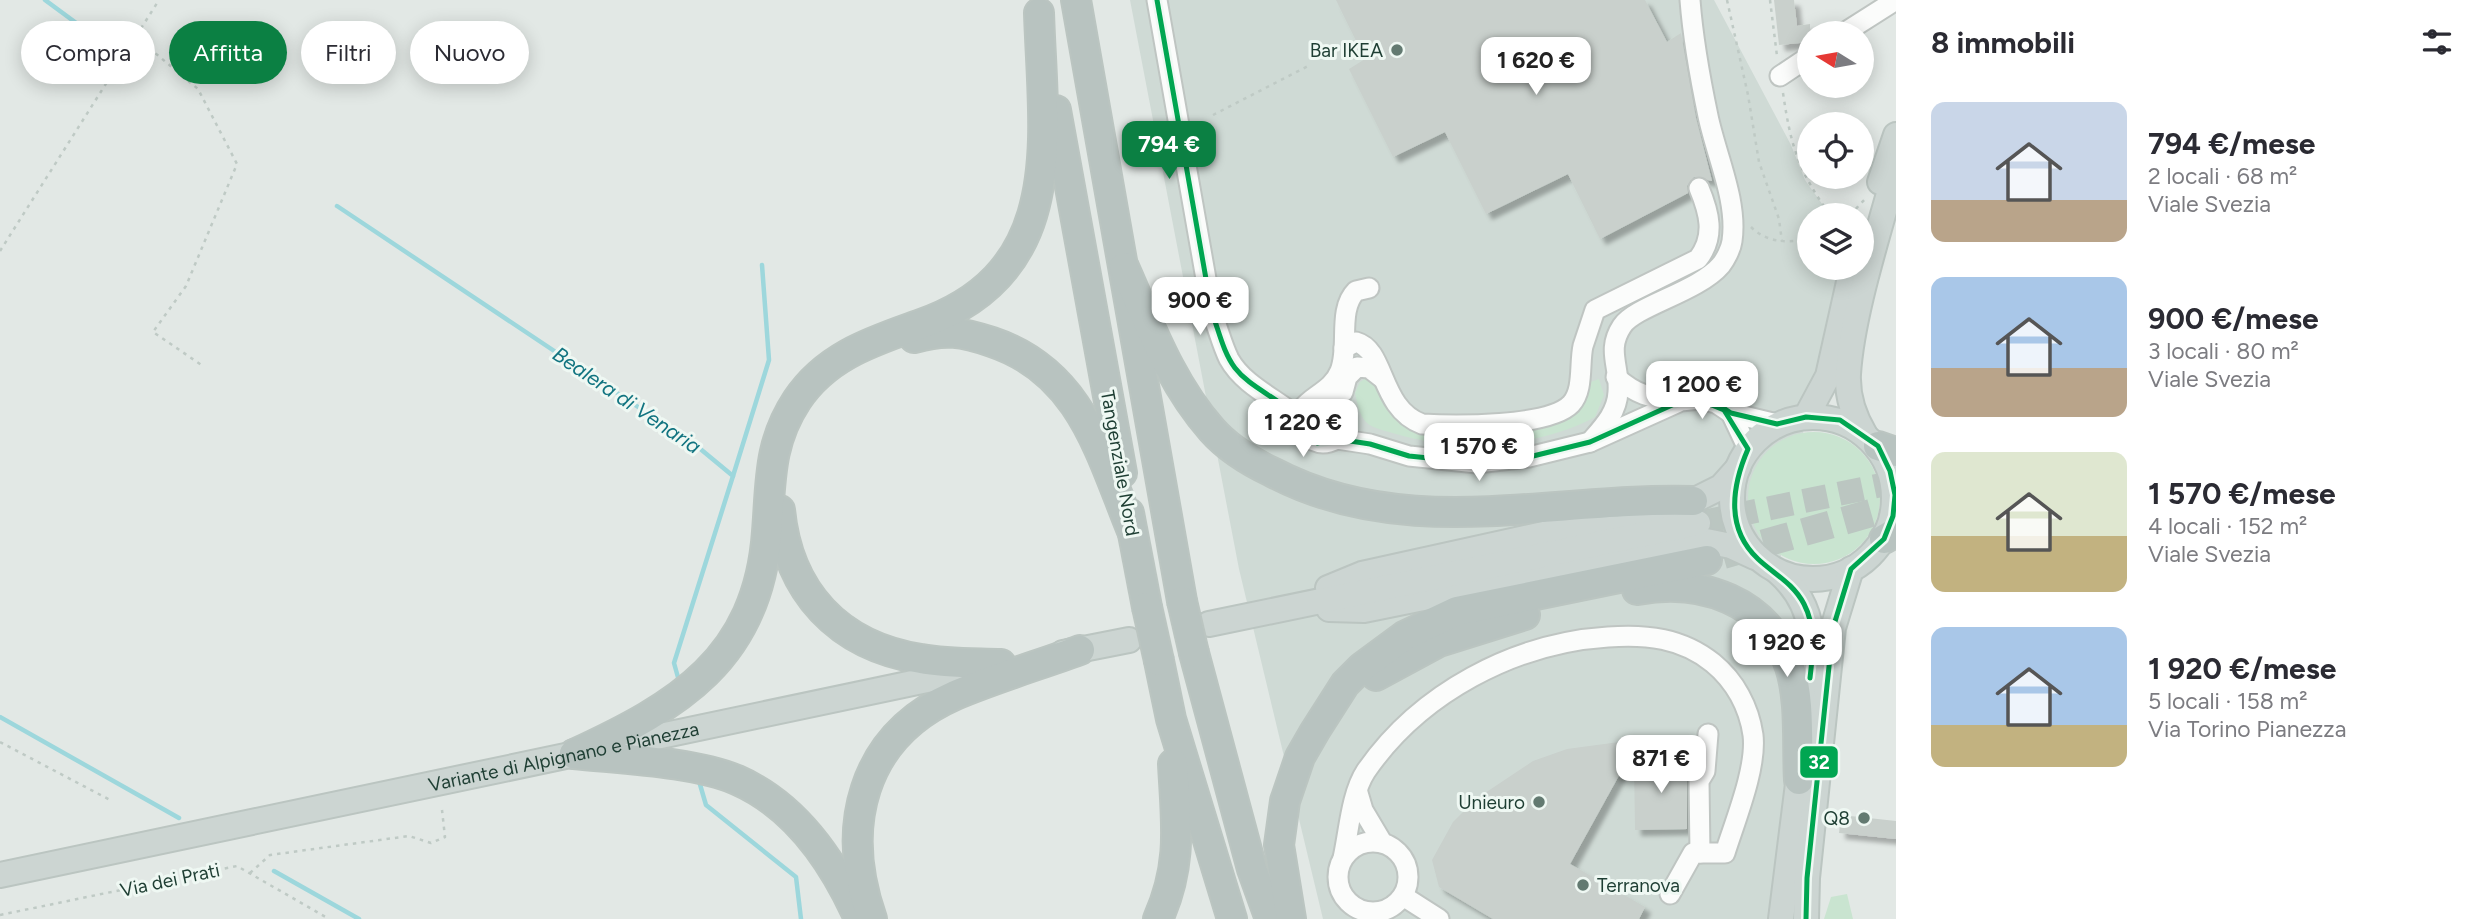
<!DOCTYPE html>
<html lang="it">
<head>
<meta charset="utf-8">
<style>
  :root { --surface:#fff; --page:#f2f2f3; --text:#2b2b33; --muted:#7c7c81; --accent:#0b8043 }
  body { margin:0; font-family:Figtree,sans-serif; background:var(--page); color:var(--text); height:100vh; display:flex; flex-direction:column; font-size:26px; white-space:nowrap }
  * { box-sizing:border-box; margin:0 }
  p { font-size:23px; color:var(--muted) }
  .icon { flex:none; width:38px; height:38px; fill:none; stroke:currentColor; stroke-width:2; stroke-linecap:round; stroke-linejoin:round }
  .map { position:relative; flex:1; overflow:hidden }
  .panel { display:flex; flex-direction:column; background:var(--surface); width:595px }
  .panel>* { flex:none }
  .hud { position:absolute; left:21px; top:21px; width:665px; height:63px; display:flex; gap:14px }
  .needle { width:46px; rotate:281deg }
  .controls { position:absolute; left:1797px; top:21px; display:grid; gap:14px }
  .controls a { display:grid; place-items:center; width:77px; height:77px; border-radius:50%; background:var(--surface); box-shadow:0 4px 18px #0003; font-size:35px }
  .price { position:absolute; translate:-50% -60px; padding:0 16px; border-radius:14px; background:#fff; color:#222; font-size:23px; line-height:46px; filter:drop-shadow(0 2px 4px #0008) }
  .price::after { content:''; position:absolute; left:50%; top:42px; width:21px; height:16px; margin-left:-10px; background:inherit; clip-path:polygon(0 0,100% 0,50% 100%) }
  .price.current { background:var(--accent); color:#fff }
  ul { padding:0; list-style:none }
  li { display:flex; align-items:center; gap:21px; height:175px; padding:0 35px }
  li span { display:grid; place-items:center; flex:none; width:196px; height:140px; border-radius:14px; color:#555 }
  li>.icon { margin-inline-start:auto }
  span .icon { width:84px; height:84px; fill:#fffc; stroke-width:1 }
  li b { font-size:30px }
  h2 { display:flex; justify-content:space-between; align-items:center; height:84px; padding:0 35px; font-size:30px }
  .tag { padding:0 24px; border-radius:32px; background:var(--surface); box-shadow:0 4px 18px #0003; font-size:24px; line-height:63px }
  .tag.current { background:var(--accent); color:#fff }
  main { display:flex; flex:1; min-height:0 }
  .map>svg:first-child { display:block }
</style>
</head>
<body>
<main>
<div class="map">
<svg width="1896" height="919" viewBox="0 0 1896 919">
  <defs>
    <filter id="shadow"><feDropShadow dx="6" dy="6" stdDeviation="2" flood-color="#0004"/></filter>
  </defs>
  <rect width="100%" height="100%" fill="#e2e8e5"/>
  <polygon fill="#cfdad5" points="1130,0 1714,0 1791,145 1805,180 1830,215 1810,215 1810,268 1854,268 1806,417 1778,572 1804,604 1782,919 1323,919 1239,569"/>
  <g fill="#c9e4d0">
    <path d="M1368,377C1384,386 1388,413 1405,425L1528,426L1588,383L1599,379L1604,395L1595,417C1537,448 1458,453 1396,434C1387,431 1373,429 1366,422C1359,415 1357,402 1355,393L1360,382Z"/>
    <circle cx="1814" cy="498" r="66"/>
    <polygon points="1847,894 1853,919 1824,919 1831,897"/>
  </g>
  <g fill="none" stroke-linecap="round" stroke-linejoin="round">
    <g stroke="#9dd7dc" stroke-width="4.5">
      <polyline points="45,0 83,28"/>
      <polyline points="337,206 698,447 733,476 674,663 679,681"/>
      <polyline points="733,476 769,360 762,265"/>
      <polyline points="0,717 179,818"/>
      <polyline points="699,781 706,805 796,877 801,919"/>
      <polyline points="274,871 359,919"/>
    </g>
  </g>
  <g fill="#c9d0cc" filter="url(#shadow)">
    <polygon points="1336,0 1645,0 1667,42 1681,33 1696,118 1712,181 1694,177 1687,186 1688,193 1600,239 1568,174 1486,214 1445,132 1393,157 1349,69 1365,59"/>
    <polygon points="1774,0 1794,0 1797,26 1810,24 1810,42 1779,45"/>
    <polygon points="1619,742 1637,743 1570,864 1645,907 1639,919 1493,919 1439,887 1432,860 1453,822 1476,799 1533,761 1567,749"/>
    <polygon points="1692,760 1687,781 1687,829 1635,830 1634,762"/>
    <polygon points="1841,815 1896,821 1896,839 1839,833"/>
  </g>
  <g fill="none" stroke-linecap="round" stroke-linejoin="round">
    <polyline stroke="#bbc6c1" stroke-width="24" stroke-dasharray="24 12" stroke-linecap="butt" points="1698,523 1896,482"/>
    <polyline stroke="#bbc6c1" stroke-width="28" stroke-dasharray="28 14" stroke-linecap="butt" points="1723,555 1896,506"/>
    <g stroke="#bfc5c2" stroke-width="23">
      <g id="minor">
        <path d="M1157,0L1212,313C1218,328 1222,345 1229,359C1244,386 1277,399 1300,419"/>
        <polyline points="1844,33 1896,0"/>
        <polyline points="1780,76 1810,56"/>
        <path d="M1344,348L1356,342C1386,350 1379,408 1422,424C1453,426 1549,427 1571,404C1584,390 1579,364 1583,346C1587,334 1591,322 1595,310L1698,259C1716,236 1709,212 1699,188"/>
        <path d="M1616,377C1635,394 1651,399 1677,400"/>
        <polyline points="1343,392 1347,377 1357,367 1369,368 1382,378"/>
        <path d="M1316,397H1330L1345,411V431C1326,455 1295,440 1301,410C1312,395 1332,391 1340,371C1350,347 1337,310 1356,291L1369,288"/>
        <polyline points="1731,413 1748,449"/>
        <polyline points="1337,439 1370,444 1409,456 1477,463 1529,457 1590,442 1681,401 1700,399 1716,403 1731,413 1777,424"/>
        <path d="M1590,442C1603,427 1617,413 1618,392C1620,366 1606,350 1622,326C1635,306 1698,292 1721,265C1725,260 1731,249 1732,241C1738,201 1716,155 1708,116C1700,78 1693,39 1690,0"/>
        <polyline points="1358,793 1363,810 1382,842"/>
        <circle cx="1373" cy="877" r="35"/>
        <polyline points="1700,853 1699,781 1705,771 1708,734"/>
        <path d="M1343,858C1349,831 1351,794 1366,771C1420,693 1514,643 1608,637C1646,634 1682,638 1713,663C1735,681 1749,707 1753,735C1757,768 1735,821 1725,853H1693L1670,894"/>
        <polyline points="1403,896 1439,919"/>
      </g>
    </g>
    <g stroke="#bbc5c1" stroke-width="28">
      <g id="major">
        <polyline points="1880,182 1896,135"/>
        <circle cx="1813" cy="498" r="81"/>
        <polyline points="1806,417 1828,376 1849,282"/>
        <path d="M1865,435C1854,417 1847,396 1848,374C1852,312 1880,229 1896,168"/>
        <path d="M1778,572C1826,614 1811,665 1805,720"/>
        <polyline points="1328,588 1362,574 1693,501 1721,487 1738,468"/>
        <polyline points="1329,609 1364,610 1706,541 1731,546 1755,557"/>
        <polyline points="1209,624 1698,523"/>
        <polyline points="1063,653 1129,640"/>
        <path id="s1" d="M0,875L979,669"/>
        <polyline points="1781,919 1801,760"/>
        <polyline points="1806,919 1807,878 1833,628 1851,569"/>
      </g>
    </g>
    <g stroke="#bbc5c1" stroke-width="32">
      <g id="highway">
        <polyline points="1076,0 1182,601"/>
        <polyline points="1056,110 1122,473"/>
        <path d="M1124,267C1149,323 1170,383 1212,430C1227,447 1251,462 1272,472C1406,543 1549,497 1693,501"/>
        <path d="M914,338C946,329 962,332 992,342C1081,372 1100,453 1132,531"/>
        <polyline points="1878,446 1896,452"/>
        <path d="M780,510C788,592 838,646 921,659C947,664 975,663 1001,664"/>
        <polyline points="1129,513 1147,607"/>
        <polyline points="1884,539 1896,532"/>
        <path d="M1637,590C1701,578 1768,600 1790,667C1801,701 1797,744 1799,780"/>
        <polyline points="1194,653 1252,869 1270,919"/>
        <polyline points="1159,661 1171,719 1232,919"/>
        <polyline points="1376,676 1439,642 1525,615"/>
        <path d="M574,754C678,706 758,659 767,532C771,483 768,444 797,400C827,355 874,341 921,324C1069,272 1043,138 1039,13"/>
        <path d="M574,754C621,759 696,762 737,780C794,805 831,858 856,912"/>
        <path d="M872,919C840,828 860,737 955,695C995,678 1039,665 1080,650"/>
        <path d="M1158,919C1183,864 1176,822 1173,764"/>
        <polyline points="1291,919 1279,845 1285,801 1300,757 1315,731 1345,684 1362,667 1404,636 1457,611 1707,560"/>
      </g>
    </g>
    <g stroke="#bfcac5" stroke-width="2.5" stroke-dasharray="3.5 5" stroke-linecap="butt">
      <polyline points="1727,0 1748,95 1759,162 1779,219 1782,242"/>
      <polyline points="1770,0 1777,56"/>
      <polyline points="136,37 198,89 237,164 186,286 153,332 203,366"/>
      <path d="M1783,93C1791,147 1798,170 1830,215"/>
      <polyline points="1213,115 1310,65"/>
      <polyline points="1850,215 1866,198"/>
      <path d="M1751,227C1767,243 1788,243 1810,239"/>
      <polyline points="0,251 159,0"/>
      <polyline points="0,742 112,801"/>
      <polyline points="250,873 270,855 409,836 431,843 445,837 442,810"/>
      <polyline points="0,915 237,866 329,919"/>
    </g>
    <use href="#minor" stroke="#fbfcfb" stroke-width="19"/>
    <use href="#major" stroke="#ccd5d2" stroke-width="24"/>
    <use href="#highway" stroke="#b8c3c0" stroke-width="28"/>
    <g stroke="#bbc5c1" stroke-width="32" stroke-linecap="butt">
      <g id="highway-bridge">
        <polyline points="1182,601 1194,653"/>
        <polyline points="1147,607 1159,661"/>
      </g>
    </g>
    <use href="#highway-bridge" stroke="#b8c3c0" stroke-width="28"/>
    <g stroke="#eff8f3" stroke-width="10">
      <g id="bus-1">
        <path d="M1157,0L1212,313C1219,331 1223,352 1235,368C1255,394 1296,402 1304,434L1317,443L1337,439L1370,444L1409,456L1477,463L1529,457L1590,442L1681,401L1700,399L1716,403L1731,413L1777,424L1806,417L1840,420L1878,446L1890,471L1895,495L1893,516L1884,539L1851,569L1833,628L1807,878L1806,919"/>
        <path d="M1697,399L1724,410L1748,449C1732,486 1725,528 1758,559C1774,574 1793,583 1804,604C1816,627 1813,653 1810,678"/>
      </g>
    </g>
    <use href="#bus-1" stroke="#00a651" stroke-width="5"/>
  </g>
  <g fill="#637a71" stroke="#eff8f3" stroke-width="2.5">
    <circle cx="1397" cy="50" r="7"/>
    <circle cx="1539" cy="802" r="7"/>
    <circle cx="1864" cy="818" r="7"/>
    <circle cx="1583" cy="885" r="7"/>
  </g>
  <g text-anchor="middle" dominant-baseline="central" stroke-width="6" stroke-linejoin="round" paint-order="stroke">
    <g font-size="19" fill="#1e3e33" stroke="#eff8f3" text-anchor="end">
      <text x="1383" y="50">Bar IKEA</text>
      <text x="1525" y="802">Unieuro</text>
      <text x="1850" y="818">Q8</text>
      <text x="1597" y="885" text-anchor="start">Terranova</text>
    </g>
    <g font-size="19" fill="#1e3e33" stroke="#eff8f3">
      <text transform="translate(1120 463) rotate(80)">Tangenziale Nord</text>
      <text stroke="none"><textPath href="#s1" startOffset="576">Variante di Alpignano e Pianezza</textPath></text>
      <text transform="translate(170 880) rotate(-12)">Via dei Prati</text>
    </g>
    <g font-size="21" font-style="italic" fill="#117480" stroke="#eff8f3">
      <text transform="translate(627 400) rotate(34)">Bealera di Venaria</text>
    </g>
  </g>
  <rect stroke="#eff8f3" stroke-width="2.5" x="1799" y="745" width="40" height="34" rx="7" fill="#00a651"/>
  <g font-size="19" text-anchor="middle" font-weight="bold" fill="#fff">
    <text x="1819" y="769">32</text>
  </g>
</svg>
<div class="controls">
<a><svg class="needle" viewBox="-14 -14 28 28"><path d="M0-13l5 13h-10z" fill="#e53935"/><path d="M0 13l5-13h-10z" fill="#7c7c81"/></svg></a>
<a><svg class="icon" aria-label="locate" viewBox="0 0 24 24"><circle cx="12" cy="12" r="6"/><path d="M12 2v4M12 18v4M2 12h4M18 12h4"/></svg></a>
<a><svg class="icon" aria-label="layers" viewBox="0 0 24 24"><path d="M12 4l9 5-9 5-9-5zM3 14l9 5 9-5"/></svg></a>
</div>
<b class="price" style="left:1536px;top:97px">1 620 €</b>
<b class="price current" style="left:1169px;top:181px">794 €</b>
<b class="price" style="left:1200px;top:337px">900 €</b>
<b class="price" style="left:1702px;top:421px">1 200 €</b>
<b class="price" style="left:1303px;top:459px">1 220 €</b>
<b class="price" style="left:1479px;top:483px">1 570 €</b>
<b class="price" style="left:1787px;top:679px">1 920 €</b>
<b class="price" style="left:1661px;top:795px">871 €</b>
<div class="hud">
<a class="tag">Compra</a>
<a class="tag current">Affitta</a>
<a class="tag">Filtri</a>
<a class="tag">Nuovo</a>
</div>
</div>
<section class="panel">
<h2>8 immobili<svg class="icon" aria-label="filters" viewBox="0 0 24 24"><path d="M4 7h16M4 17h16"/><circle cx="9" cy="7" r="2"/><circle cx="15" cy="17" r="2"/></svg></h2>
<ul>
<li><span style="background:linear-gradient(#c9d6e8 70%,#b9a48a 0)"><svg class="icon" aria-label="home" viewBox="0 0 24 24"><path d="M3 11l9-7 9 7M6 9v11h12V9"/></svg></span><div><b>794 €/mese</b><p>2 locali · 68 m²</p><p>Viale Svezia</p></div></li>
<li><span style="background:linear-gradient(#a9c7e8 65%,#b9a48a 0)"><svg class="icon" aria-label="home" viewBox="0 0 24 24"><path d="M3 11l9-7 9 7M6 9v11h12V9"/></svg></span><div><b>900 €/mese</b><p>3 locali · 80 m²</p><p>Viale Svezia</p></div></li>
<li><span style="background:linear-gradient(#dfe7d0 60%,#c2b280 0)"><svg class="icon" aria-label="home" viewBox="0 0 24 24"><path d="M3 11l9-7 9 7M6 9v11h12V9"/></svg></span><div><b>1 570 €/mese</b><p>4 locali · 152 m²</p><p>Viale Svezia</p></div></li>
<li><span style="background:linear-gradient(#a9c7e8 70%,#c2b280 0)"><svg class="icon" aria-label="home" viewBox="0 0 24 24"><path d="M3 11l9-7 9 7M6 9v11h12V9"/></svg></span><div><b>1 920 €/mese</b><p>5 locali · 158 m²</p><p>Via Torino Pianezza</p></div></li>
</ul>
</section>
</main>
</body>
</html>
